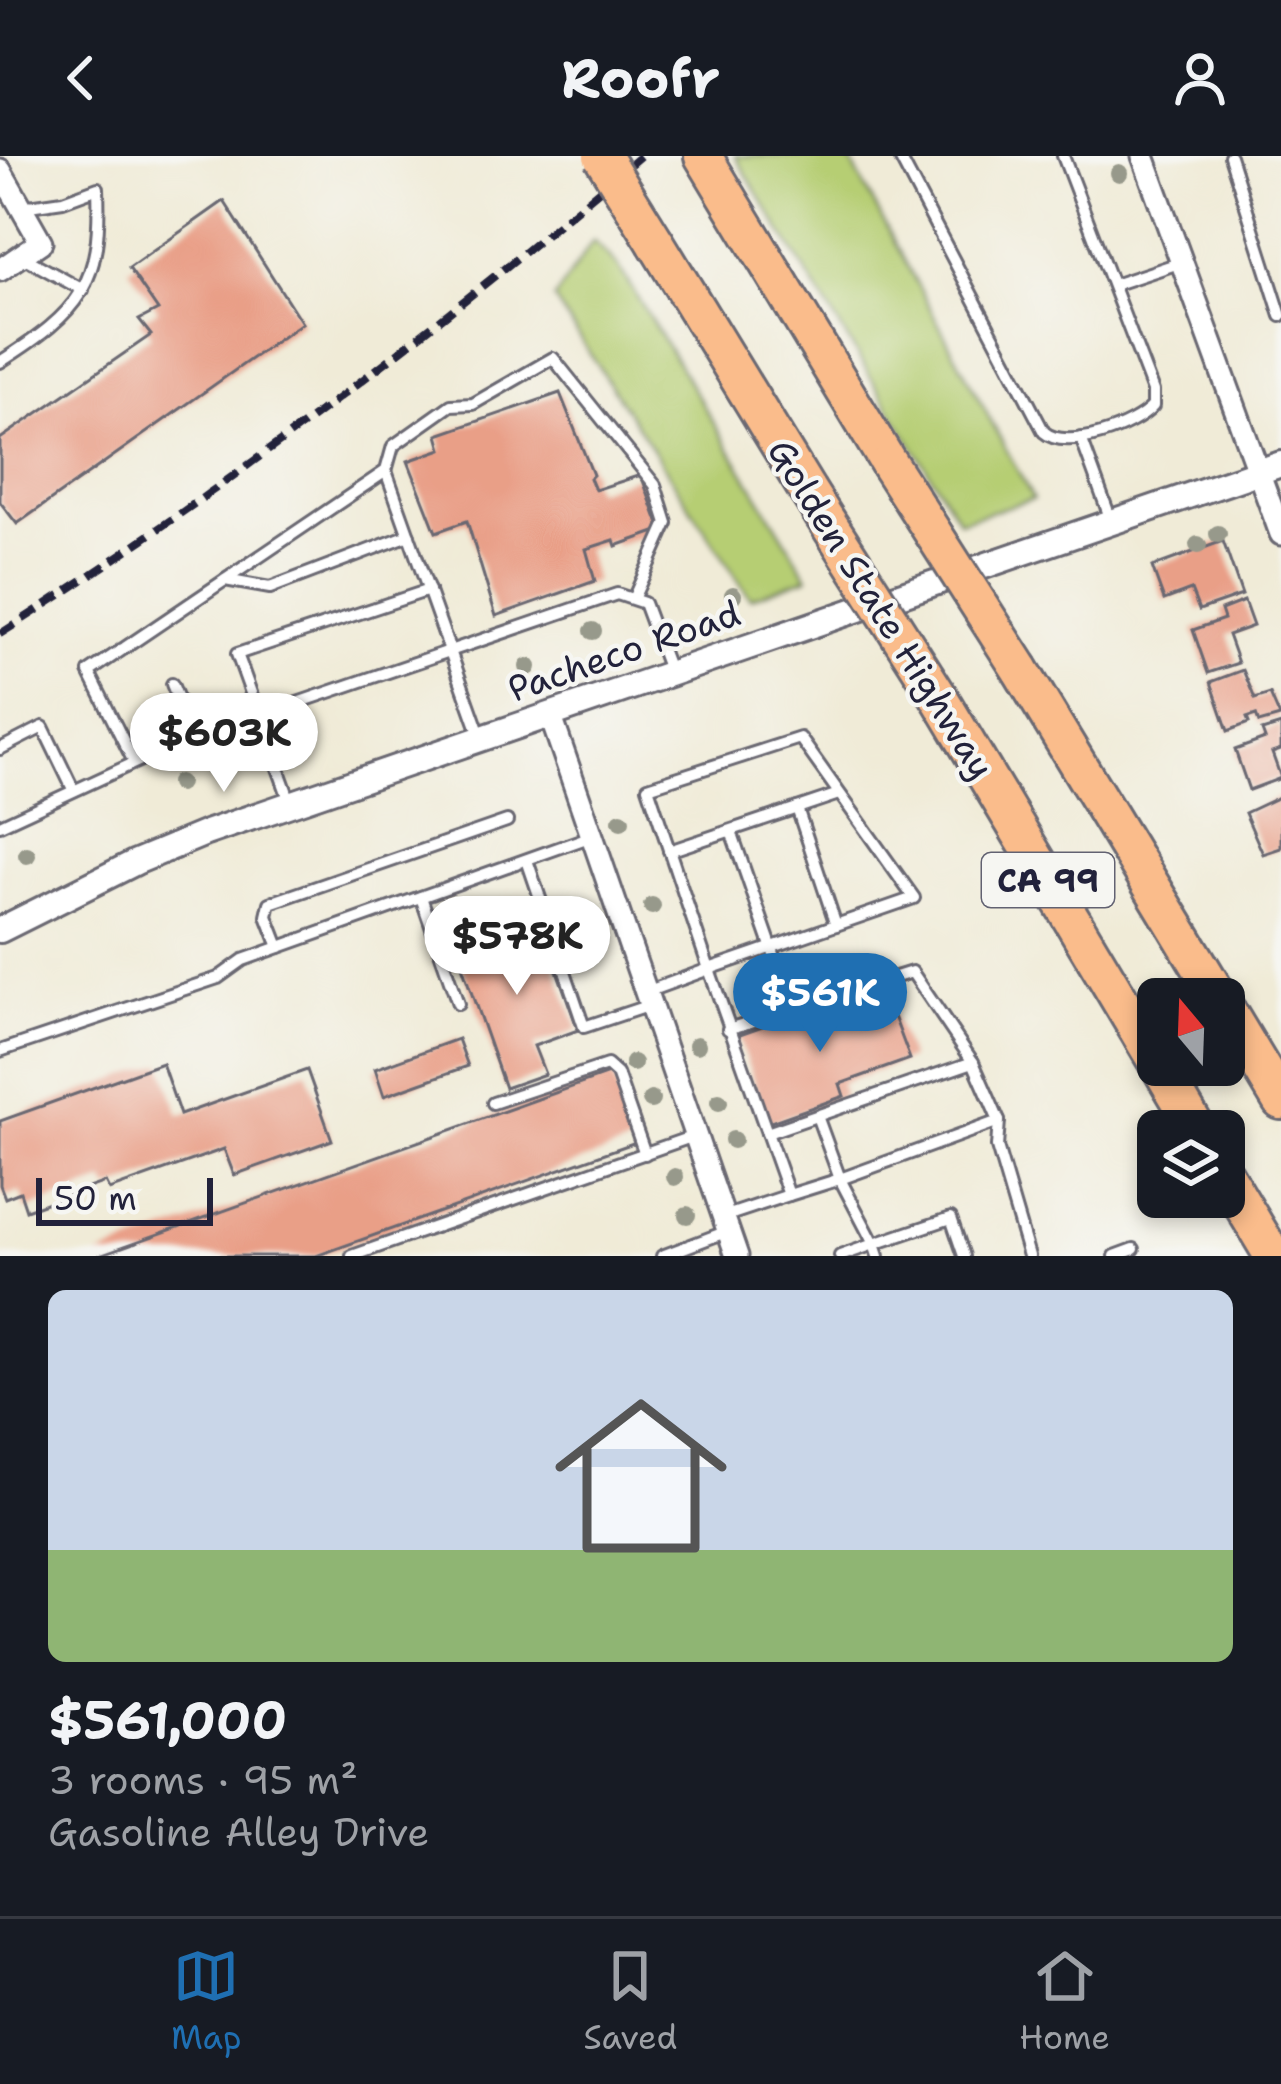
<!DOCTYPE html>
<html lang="en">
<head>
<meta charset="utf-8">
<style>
  :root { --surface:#171b24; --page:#242831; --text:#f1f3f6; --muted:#9ea1a6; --line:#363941; --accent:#1f6fb2 }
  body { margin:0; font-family:"Shantell Sans",sans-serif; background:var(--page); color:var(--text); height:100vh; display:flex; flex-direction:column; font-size:45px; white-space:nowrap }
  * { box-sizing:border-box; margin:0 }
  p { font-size:39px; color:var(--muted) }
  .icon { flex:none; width:66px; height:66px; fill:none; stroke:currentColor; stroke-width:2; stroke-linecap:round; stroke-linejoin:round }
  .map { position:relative; height:1100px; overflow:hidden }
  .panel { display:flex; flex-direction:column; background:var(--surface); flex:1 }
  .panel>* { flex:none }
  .needle { width:78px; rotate:341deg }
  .controls { position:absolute; left:1137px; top:822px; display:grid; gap:24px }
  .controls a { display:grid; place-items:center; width:108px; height:108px; border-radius:18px; background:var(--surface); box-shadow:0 6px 18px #0003; font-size:60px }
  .scale { position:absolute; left:36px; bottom:30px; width:177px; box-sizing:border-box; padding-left:12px; border:6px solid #22223b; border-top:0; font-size:33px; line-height:42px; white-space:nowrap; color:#22223b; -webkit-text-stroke:9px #f6f6f2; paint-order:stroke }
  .price { position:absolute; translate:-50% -102px; padding:0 27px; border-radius:42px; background:#fff; color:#222; font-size:39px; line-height:78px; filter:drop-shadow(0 3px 6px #0008) }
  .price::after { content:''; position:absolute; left:50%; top:72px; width:36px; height:27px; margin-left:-18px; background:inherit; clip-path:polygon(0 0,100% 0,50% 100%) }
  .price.active { background:var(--accent); color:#fff }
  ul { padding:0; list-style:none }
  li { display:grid; align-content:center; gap:24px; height:636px; padding:0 48px }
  li span { display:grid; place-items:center; height:372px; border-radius:18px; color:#555 }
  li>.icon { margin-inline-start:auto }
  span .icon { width:216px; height:216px; fill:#fffc; stroke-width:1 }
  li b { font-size:51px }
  header { display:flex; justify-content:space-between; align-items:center; height:156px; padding:0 48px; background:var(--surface); font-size:54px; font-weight:700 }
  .dock { display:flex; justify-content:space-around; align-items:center; height:168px; border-top:3px solid var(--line); background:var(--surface); font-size:33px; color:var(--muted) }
  .dock a { display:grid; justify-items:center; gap:6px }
  .dock .active { color:var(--accent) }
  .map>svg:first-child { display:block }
</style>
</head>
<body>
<header><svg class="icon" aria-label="back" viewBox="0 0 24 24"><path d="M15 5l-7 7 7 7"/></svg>Roofr<svg class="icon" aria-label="person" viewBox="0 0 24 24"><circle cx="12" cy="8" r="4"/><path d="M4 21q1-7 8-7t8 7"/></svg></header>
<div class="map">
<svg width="1281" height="1100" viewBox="0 0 1281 1100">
  <rect width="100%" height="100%" fill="#f6f6f2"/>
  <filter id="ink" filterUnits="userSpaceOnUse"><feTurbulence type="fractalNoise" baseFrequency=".00833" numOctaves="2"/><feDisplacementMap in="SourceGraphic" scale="24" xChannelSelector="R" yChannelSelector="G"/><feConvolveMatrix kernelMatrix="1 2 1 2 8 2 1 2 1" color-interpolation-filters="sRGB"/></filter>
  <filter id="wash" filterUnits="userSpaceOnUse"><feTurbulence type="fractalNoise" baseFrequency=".004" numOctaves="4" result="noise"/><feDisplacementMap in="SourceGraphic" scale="48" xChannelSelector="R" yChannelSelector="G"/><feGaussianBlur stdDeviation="2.7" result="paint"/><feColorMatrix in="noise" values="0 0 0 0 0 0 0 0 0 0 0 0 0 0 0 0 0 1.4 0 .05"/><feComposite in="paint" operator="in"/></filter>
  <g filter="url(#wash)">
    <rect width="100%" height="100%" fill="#f0ebd7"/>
    <g fill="#b6ce73" stroke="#6c7857" stroke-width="3">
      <polygon points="735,0 848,0 1033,343 959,365"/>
      <polygon points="593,85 618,110 808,421 750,442 554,143"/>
    </g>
    <g id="blocks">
      <g fill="#e99f87">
        <polygon points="224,45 302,167 17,368 0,346 0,283 151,179 139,164 158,154 129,112"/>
        <polygon points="560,237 593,319 590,322 595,334 641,319 661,374 616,390 614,384 586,393 595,425 496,460 467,365 436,376 408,305 442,293 438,279"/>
        <polygon points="1223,385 1242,439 1199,454 1191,434 1164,444 1152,411"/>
        <polygon points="1244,445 1253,470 1228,479 1238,507 1208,517 1193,474 1224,463 1221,454"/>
        <polygon points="1243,514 1255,543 1270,538 1280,561 1259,567 1256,559 1247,562 1249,567 1228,575 1211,526"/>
        <polygon points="1281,569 1281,594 1272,597 1281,622 1249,634 1235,594 1265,583 1262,575"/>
        <polygon points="1281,640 1281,692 1263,698 1245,657"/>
        <polygon points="539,764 578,874 534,890 545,918 505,932 456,793"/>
        <polygon points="886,839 910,903 840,928 844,940 768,967 737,879 813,852 817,863"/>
        <polygon points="458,883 468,910 384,940 375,913"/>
        <polygon points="162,907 180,959 307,914 332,984 234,1019 224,993 109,1034 105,1026 26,1054 20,1036 5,1042 0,1029 0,965"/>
        <polygon points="611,917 636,986 316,1100 97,1100"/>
      </g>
    </g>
  </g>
  <g filter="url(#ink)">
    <use href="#blocks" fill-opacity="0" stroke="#6a6872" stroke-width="3"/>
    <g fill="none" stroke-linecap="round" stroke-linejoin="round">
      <g stroke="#6a6872" stroke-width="16">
        <g id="service">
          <path d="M899,0L1044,276C1066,296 1135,271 1153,250V235L1063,0"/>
          <polyline points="1230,0 1281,160"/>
          <polyline points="21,100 83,134"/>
          <polyline points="1113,129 1182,106"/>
          <path d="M0,206C80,155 102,130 98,32L63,45L22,51"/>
          <polyline points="1081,282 1111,364"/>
          <polyline points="386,315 481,582"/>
          <polyline points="225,424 270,432 409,379"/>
          <polyline points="172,528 194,582"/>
          <polygon points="800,582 914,742 709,813 648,631"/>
          <polyline points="0,593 43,571 73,633"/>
          <polyline points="134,606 89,516 386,315 393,290 451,249 473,248 553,202 655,329 667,367 634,441"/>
          <polyline points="291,648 237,498 429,434"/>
          <polyline points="797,652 836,769"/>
          <polyline points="0,669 171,590 617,438 644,447 670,517"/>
          <polyline points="731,675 793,853"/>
          <polyline points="669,695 839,638"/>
          <polyline points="527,704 584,871 650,849"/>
          <polyline points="421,741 458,848"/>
          <polyline points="279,791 267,760 270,747 507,665"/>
          <polyline points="646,836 709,813 789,1039 840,1023 874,1088 840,1100"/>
          <polyline points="728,873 912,816 973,906 999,965 840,1023 817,960"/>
          <polyline points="0,895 218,822 243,804 592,680"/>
          <polyline points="493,947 607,909 617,918 645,998"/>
          <polyline points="999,965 997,991 1029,1100"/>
          <polyline points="767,977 973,906"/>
          <polyline points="723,1061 789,1039"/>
          <polyline points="352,1100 694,980"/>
          <polyline points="662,1100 728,1075"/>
          <polyline points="878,1100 874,1088 951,1062 964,1100"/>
          <polyline points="1115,1100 1134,1093"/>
        </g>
      </g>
      <g stroke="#6a6872" stroke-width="27">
        <g id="minor">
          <polyline points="1143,0 1281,378"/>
          <polyline points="0,14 41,86 0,114"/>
          <polyline points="550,558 737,1100"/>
        </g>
      </g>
      <g stroke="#6a6872" stroke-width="30">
        <polyline id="tertiary" points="0,774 136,706 206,677 1281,308"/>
      </g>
      <g stroke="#6a6872" stroke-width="42">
        <g id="motorway">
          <polyline points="703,0 889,308"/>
          <polyline points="656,87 807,334"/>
          <polyline points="1020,513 1220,843"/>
          <polyline points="939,541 1158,908"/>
          <polyline points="1224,850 1281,945"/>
          <polyline points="1159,909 1198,975"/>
          <polyline points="1224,1018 1273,1100"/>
        </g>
      </g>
      <use href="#service" stroke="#fff" stroke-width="10"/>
      <use href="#minor" stroke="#fff" stroke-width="21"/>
      <use href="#tertiary" stroke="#fff" stroke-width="24"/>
      <use href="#motorway" stroke="#fabc8b" stroke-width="36"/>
      <path stroke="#22223b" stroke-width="8" stroke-dasharray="18 9" stroke-linecap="butt" d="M0,478C225,335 437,172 640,0"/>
      <g stroke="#6a6872" stroke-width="42" stroke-linecap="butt">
        <g id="motorway-bridge">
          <polyline points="602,0 656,87"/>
          <polyline points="889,308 1020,513"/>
          <polyline points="807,334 939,541"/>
        </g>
      </g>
      <use href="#motorway-bridge" stroke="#fabc8b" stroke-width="36"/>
    </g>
    <g fill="#97998b">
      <circle cx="1119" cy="17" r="9"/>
      <circle cx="1218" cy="378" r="9"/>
      <circle cx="1198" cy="389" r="9"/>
      <circle cx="733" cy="439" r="9"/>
      <circle cx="593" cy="475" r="9"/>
      <circle cx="528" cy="511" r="9"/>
      <circle cx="179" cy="627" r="9"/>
      <circle cx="621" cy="665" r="9"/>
      <circle cx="27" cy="699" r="9"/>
      <circle cx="652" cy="750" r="9"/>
      <circle cx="697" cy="889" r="9"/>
      <circle cx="633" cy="907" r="9"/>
      <circle cx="651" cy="944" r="9"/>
      <circle cx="719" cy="946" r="9"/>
      <circle cx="733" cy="984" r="9"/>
      <circle cx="675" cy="1021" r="9"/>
      <circle cx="687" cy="1059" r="9"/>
    </g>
  </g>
  <g text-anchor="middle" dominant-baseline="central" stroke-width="9" stroke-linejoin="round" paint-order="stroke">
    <rect fill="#f6f6f2" stroke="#626272" stroke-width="3" x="982" y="697" width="132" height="54" rx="9"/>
    <g font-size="33" font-weight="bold" fill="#22223b">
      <text x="1048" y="724">CA 99</text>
    </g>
    <g font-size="36" fill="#22223b" stroke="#f6f6f2">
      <text transform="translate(881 453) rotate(58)">Golden State Highway</text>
      <text transform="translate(624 495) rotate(-19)">Pacheco Road</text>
    </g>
  </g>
</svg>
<div class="controls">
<a><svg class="needle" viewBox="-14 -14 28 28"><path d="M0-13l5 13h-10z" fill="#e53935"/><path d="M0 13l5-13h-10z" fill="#9ea1a6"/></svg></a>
<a><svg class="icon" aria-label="layers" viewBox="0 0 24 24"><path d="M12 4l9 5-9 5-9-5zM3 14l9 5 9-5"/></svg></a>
</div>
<div class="scale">50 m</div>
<b class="price" style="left:224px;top:639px">$603K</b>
<b class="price" style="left:517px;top:842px">$578K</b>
<b class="price active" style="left:820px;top:899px">$561K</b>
</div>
<section class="panel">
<ul>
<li><span style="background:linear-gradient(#c9d6e8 70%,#8fb573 0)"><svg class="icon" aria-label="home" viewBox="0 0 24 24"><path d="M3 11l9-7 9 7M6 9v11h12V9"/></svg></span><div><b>$561,000</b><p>3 rooms · 95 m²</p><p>Gasoline Alley Drive</p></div></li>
</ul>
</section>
<nav class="dock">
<a class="active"><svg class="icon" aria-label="map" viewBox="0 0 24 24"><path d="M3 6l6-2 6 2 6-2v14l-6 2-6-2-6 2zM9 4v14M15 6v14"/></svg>Map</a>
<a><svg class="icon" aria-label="saved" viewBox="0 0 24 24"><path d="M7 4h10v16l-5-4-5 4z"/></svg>Saved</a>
<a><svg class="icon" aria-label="home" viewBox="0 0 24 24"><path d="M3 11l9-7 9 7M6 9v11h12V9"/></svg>Home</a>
</nav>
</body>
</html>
